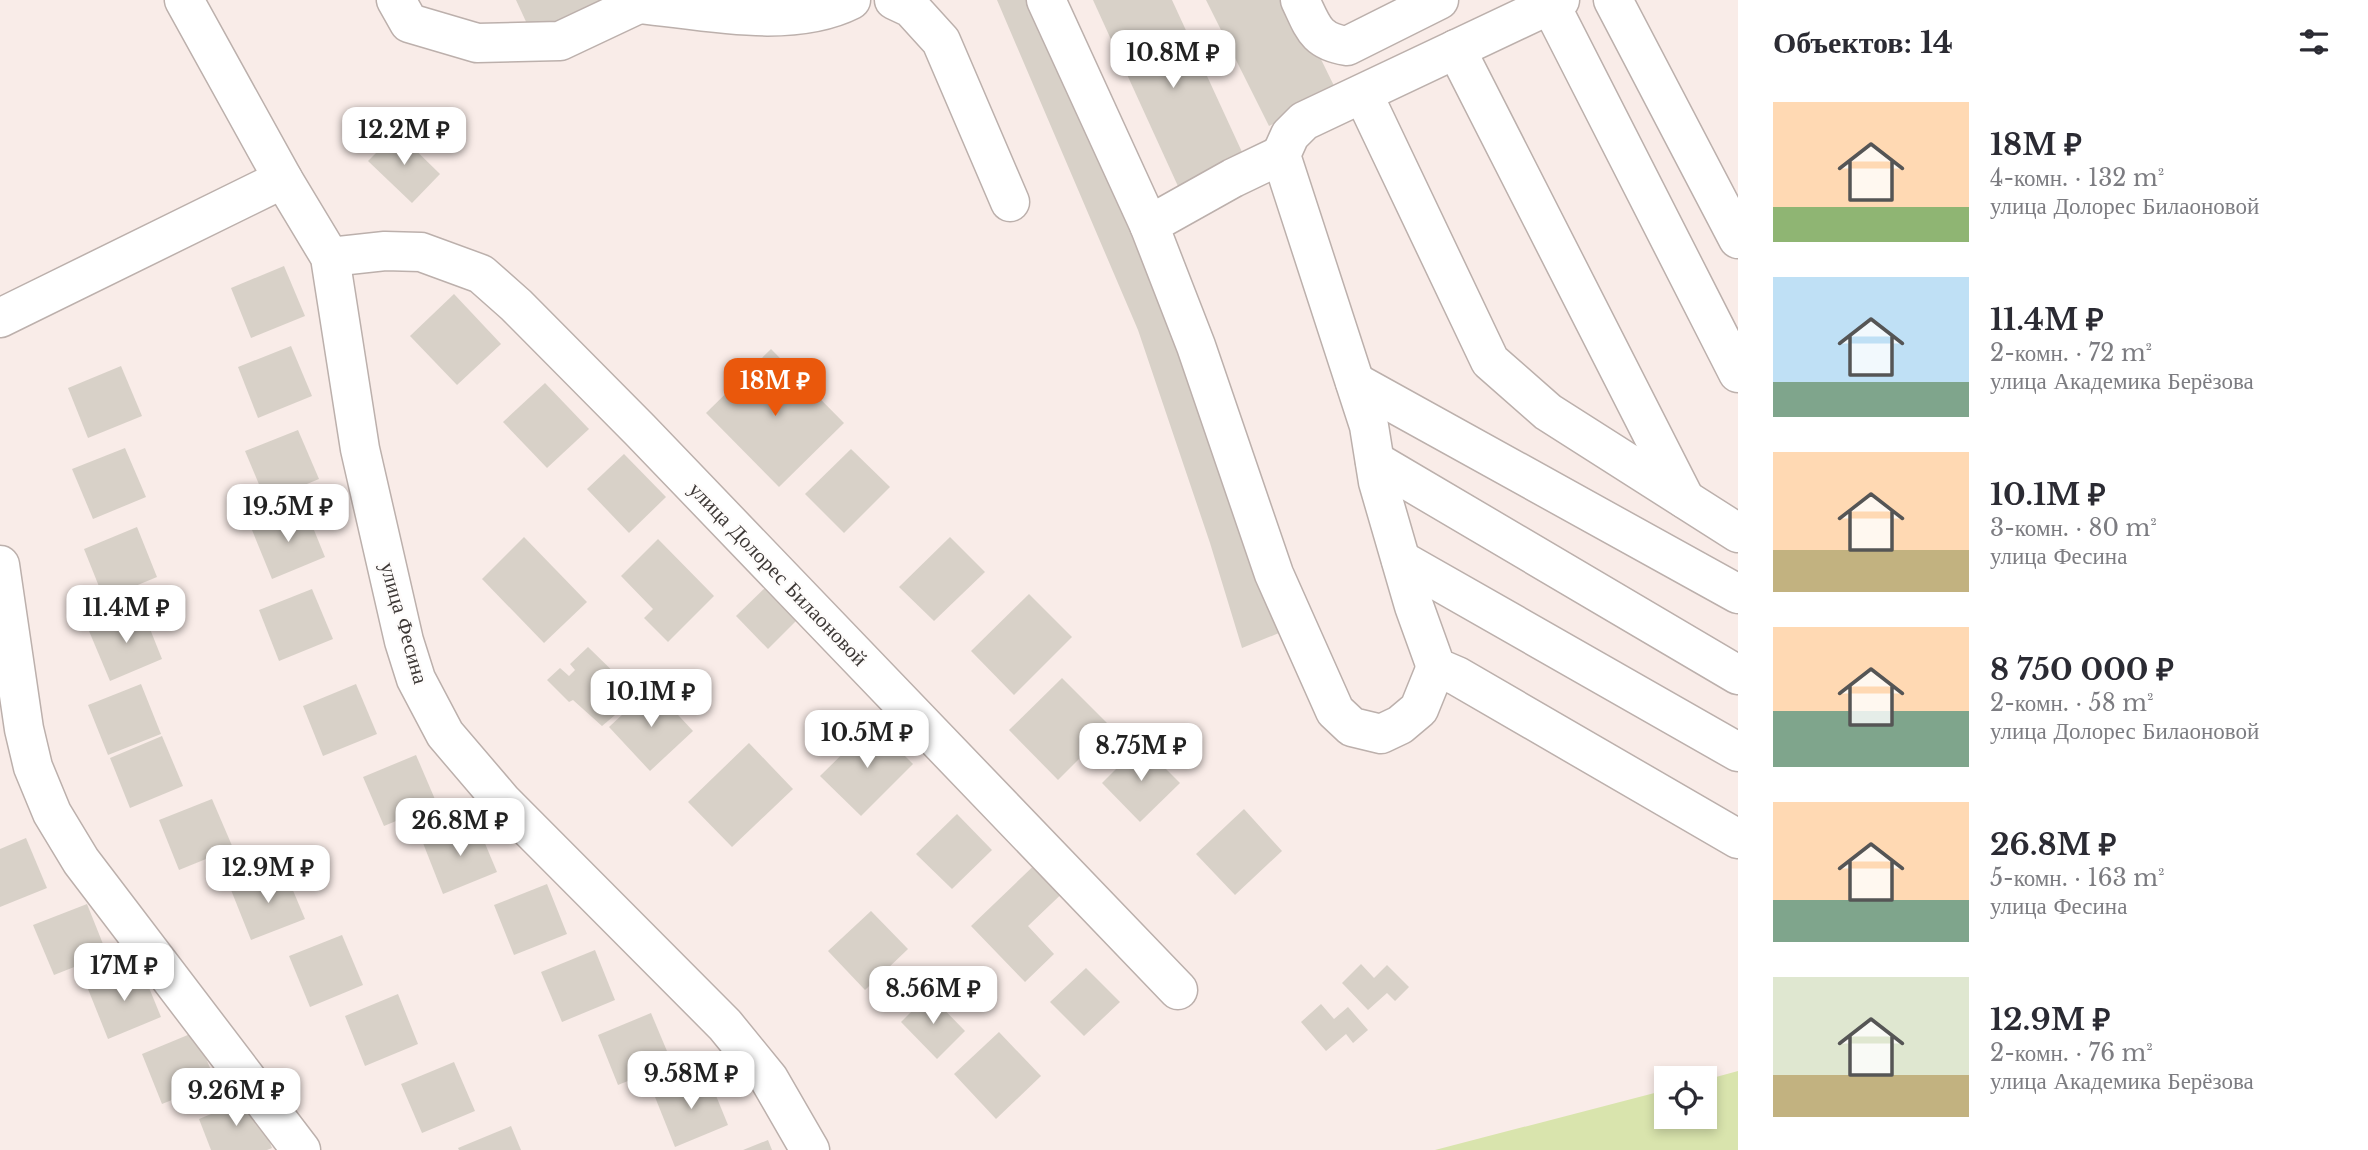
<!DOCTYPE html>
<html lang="ru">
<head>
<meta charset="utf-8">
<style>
  :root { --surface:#fff; --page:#f2f2f3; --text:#2b2b33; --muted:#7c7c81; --accent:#ea580c }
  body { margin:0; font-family:"Libre Baskerville",serif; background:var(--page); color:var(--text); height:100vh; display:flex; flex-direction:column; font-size:26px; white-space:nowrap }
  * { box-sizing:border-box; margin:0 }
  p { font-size:23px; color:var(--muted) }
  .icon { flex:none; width:38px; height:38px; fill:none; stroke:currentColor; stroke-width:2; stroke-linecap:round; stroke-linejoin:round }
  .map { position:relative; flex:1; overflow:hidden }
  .sheet { display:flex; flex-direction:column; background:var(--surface); width:630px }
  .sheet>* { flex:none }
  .controls { position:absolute; left:1654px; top:1066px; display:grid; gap:14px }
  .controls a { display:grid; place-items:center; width:63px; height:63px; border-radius:0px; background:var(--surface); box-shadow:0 4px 10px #0003; font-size:35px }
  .price { position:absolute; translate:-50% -60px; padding:0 16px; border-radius:14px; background:#fff; color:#222; font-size:23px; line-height:46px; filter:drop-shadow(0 2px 4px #0008) }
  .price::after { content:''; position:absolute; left:50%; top:42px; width:21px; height:16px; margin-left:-10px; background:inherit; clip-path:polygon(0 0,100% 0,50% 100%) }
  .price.active { background:var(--accent); color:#fff }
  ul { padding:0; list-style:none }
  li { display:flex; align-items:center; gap:21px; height:175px; padding:0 35px }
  li span { display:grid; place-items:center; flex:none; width:196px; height:140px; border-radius:0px; color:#555 }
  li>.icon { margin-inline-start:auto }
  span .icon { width:84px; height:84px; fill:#fffc; stroke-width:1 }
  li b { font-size:30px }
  h2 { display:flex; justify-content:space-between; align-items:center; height:84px; padding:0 35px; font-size:30px }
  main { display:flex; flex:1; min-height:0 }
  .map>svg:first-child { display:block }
</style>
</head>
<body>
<main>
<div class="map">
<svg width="1738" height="1150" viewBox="0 0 1738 1150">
  <rect width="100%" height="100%" fill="#f9ece8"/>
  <polygon fill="#d9e4ad" points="1738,1071 1738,1150 1435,1150 1666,1090 1666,1116 1704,1116 1705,1080"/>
  <g fill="#d8d1c8">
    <polygon points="516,0 617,0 534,39"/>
    <polygon points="997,0 1035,0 1153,288 1164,284 1279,633 1242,648 1210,543 1138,330"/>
    <polygon points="1093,0 1172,0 1248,165 1182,195"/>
    <polygon points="1206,0 1292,0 1337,92 1269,126"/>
    <polygon points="397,132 440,174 412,203 368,161"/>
    <polygon points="284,266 305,316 251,338 231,288"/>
    <polygon points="454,294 501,344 457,385 410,336"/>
    <polygon points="291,346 312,396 258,418 238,367"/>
    <polygon points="771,349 844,423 779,487 706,413"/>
    <polygon points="121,366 142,416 88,438 68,388"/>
    <polygon points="545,383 589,429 547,468 503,422"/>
    <polygon points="298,430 319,479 266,501 245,451"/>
    <polygon points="125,448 146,497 93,519 72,469"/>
    <polygon points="851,449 890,487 844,533 805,494"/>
    <polygon points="624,454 666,497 629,533 587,489"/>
    <polygon points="305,508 325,557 272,579 252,530"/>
    <polygon points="137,527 157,577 104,599 84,549"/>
    <polygon points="524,537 587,602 544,643 482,579"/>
    <polygon points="950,537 985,572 934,621 899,587"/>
    <polygon points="658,539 714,596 668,642 644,618 653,609 621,576"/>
    <polygon points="772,581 804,613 768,649 736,616"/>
    <polygon points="312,589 333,639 279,661 259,610"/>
    <polygon points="1029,594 1072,637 1014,695 971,651"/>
    <polygon points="142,609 162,659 110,681 89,631"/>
    <polygon points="588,647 631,689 615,704 621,710 602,726 573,700 569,702 547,680 560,668 569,676 575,670 570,664"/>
    <polygon points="1062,678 1111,727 1058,780 1009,730"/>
    <polygon points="141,684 161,734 108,755 88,705"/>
    <polygon points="356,684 377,734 323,756 303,706"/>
    <polygon points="652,687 693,731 650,771 609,727"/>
    <polygon points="873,724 913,764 861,816 820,776"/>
    <polygon points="162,736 183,786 130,808 110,758"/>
    <polygon points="749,743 793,789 732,847 688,802"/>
    <polygon points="1141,744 1180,783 1140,822 1102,783"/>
    <polygon points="416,755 437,804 384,826 363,777"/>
    <polygon points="212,799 233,848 179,870 159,820"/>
    <polygon points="1244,809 1282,851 1235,895 1196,854"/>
    <polygon points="957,814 992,850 952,889 916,854"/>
    <polygon points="476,822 497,872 443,894 423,843"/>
    <polygon points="26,838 47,888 0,907 0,849"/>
    <polygon points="1045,855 1073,883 1028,926 1054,954 1025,982 971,926"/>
    <polygon points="284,869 305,919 251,940 231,890"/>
    <polygon points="547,884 567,934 514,955 494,905"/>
    <polygon points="87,904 107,954 54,975 33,925"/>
    <polygon points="871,911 908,949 865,990 828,951"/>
    <polygon points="342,935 363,985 310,1007 289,956"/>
    <polygon points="595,950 615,1000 562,1022 541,972"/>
    <polygon points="1361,964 1374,978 1387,965 1409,987 1395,1001 1387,993 1368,1010 1342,983"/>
    <polygon points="141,968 161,1017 108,1039 88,989"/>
    <polygon points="1086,968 1120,1002 1084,1036 1050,1002"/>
    <polygon points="398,994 418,1044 365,1066 345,1016"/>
    <polygon points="929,994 965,1031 937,1059 901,1022"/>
    <polygon points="1321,1004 1334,1019 1348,1007 1368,1030 1353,1043 1346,1034 1326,1051 1301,1022"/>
    <polygon points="651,1013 672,1063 618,1085 598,1035"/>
    <polygon points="195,1032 216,1082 162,1104 142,1054"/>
    <polygon points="999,1032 1041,1076 996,1119 954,1074"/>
    <polygon points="454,1062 475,1111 422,1133 401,1084"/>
    <polygon points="708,1076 728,1125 675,1147 655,1097"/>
    <polygon points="252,1097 272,1148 267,1150 211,1150 199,1119"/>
    <polygon points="511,1126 521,1150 459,1150 458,1148"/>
    <polygon points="768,1140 772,1150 743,1150"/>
  </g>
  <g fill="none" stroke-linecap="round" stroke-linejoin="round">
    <g stroke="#bcb0ac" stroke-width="41">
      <g id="minor">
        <polyline points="184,0 283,179 330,257 360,449 404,641 416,679 445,734 503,802 725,1025 769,1079 810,1150"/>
        <polyline points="396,0 409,23 477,43 560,41 647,0"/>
        <polyline points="894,0 911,8 941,41 1010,202"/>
        <polyline points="1046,0 1149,225"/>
        <path d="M1300,0C1313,27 1315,41 1347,46L1439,0"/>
        <polyline points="1560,0 1304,121 1290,135 1281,155 1369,426 1378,482 1414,606 1436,667 1457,676 1738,839"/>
        <polyline points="1613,0 1738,239"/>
        <path d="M641,4C706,11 792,30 851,0"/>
        <polyline points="1550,4 1738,373"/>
        <polyline points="1456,49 1685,499"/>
        <polyline points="1363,94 1490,361 1548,412 1738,533"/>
        <polyline points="1281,155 1233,178 1149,225 1196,346 1274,574 1335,711 1352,727 1381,734 1400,725 1419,709 1436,667"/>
        <polyline points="330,257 385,251 421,252 481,274 516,305 640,430 1178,990"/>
        <polyline points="0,318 283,179"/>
        <polyline points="1355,382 1738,594"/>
        <polyline points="1375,461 1738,675"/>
        <polyline points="1401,560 1738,752"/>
        <polyline points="0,565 24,729 33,767 52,813 81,861 301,1150"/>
      </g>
    </g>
    <use href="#minor" stroke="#fff" stroke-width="38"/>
  </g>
  <g text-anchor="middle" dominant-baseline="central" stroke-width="5" stroke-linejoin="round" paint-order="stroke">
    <g font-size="21" fill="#3d3836" stroke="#fefcfb">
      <text transform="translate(778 574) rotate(46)">улица Долорес Билаоновой</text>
      <text transform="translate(404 623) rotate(74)">улица Фесина</text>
    </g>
  </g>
</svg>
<div class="controls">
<a><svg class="icon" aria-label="locate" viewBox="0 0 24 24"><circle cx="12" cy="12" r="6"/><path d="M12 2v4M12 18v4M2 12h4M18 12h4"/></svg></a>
</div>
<b class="price" style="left:1173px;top:90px">10.8M ₽</b>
<b class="price" style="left:404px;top:167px">12.2M ₽</b>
<b class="price active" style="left:775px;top:418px">18M ₽</b>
<b class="price" style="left:288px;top:544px">19.5M ₽</b>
<b class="price" style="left:126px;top:645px">11.4M ₽</b>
<b class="price" style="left:651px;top:729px">10.1M ₽</b>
<b class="price" style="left:867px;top:770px">10.5M ₽</b>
<b class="price" style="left:1141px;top:783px">8.75M ₽</b>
<b class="price" style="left:460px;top:858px">26.8M ₽</b>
<b class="price" style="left:268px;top:905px">12.9M ₽</b>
<b class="price" style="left:124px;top:1003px">17M ₽</b>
<b class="price" style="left:933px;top:1026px">8.56M ₽</b>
<b class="price" style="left:691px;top:1111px">9.58M ₽</b>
<b class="price" style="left:236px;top:1128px">9.26M ₽</b>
</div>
<section class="sheet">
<h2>Объектов: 14<svg class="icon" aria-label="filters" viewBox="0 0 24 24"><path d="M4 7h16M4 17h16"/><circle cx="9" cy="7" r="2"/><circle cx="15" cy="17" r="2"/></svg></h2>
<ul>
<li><span style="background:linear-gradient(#ffd9b3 75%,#8fb573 0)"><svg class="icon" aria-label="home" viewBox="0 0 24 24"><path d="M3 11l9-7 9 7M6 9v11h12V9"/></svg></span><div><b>18M ₽</b><p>4-комн. · 132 m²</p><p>улица Долорес Билаоновой</p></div></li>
<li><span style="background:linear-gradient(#bfe0f5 75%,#7fa58c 0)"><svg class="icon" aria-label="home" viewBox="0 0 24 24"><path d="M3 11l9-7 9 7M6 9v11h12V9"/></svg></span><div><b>11.4M ₽</b><p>2-комн. · 72 m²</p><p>улица Академика Берёзова</p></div></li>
<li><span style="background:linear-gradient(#ffd9b3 70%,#c2b280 0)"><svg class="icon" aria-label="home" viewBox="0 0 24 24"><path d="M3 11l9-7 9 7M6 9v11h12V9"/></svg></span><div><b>10.1M ₽</b><p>3-комн. · 80 m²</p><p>улица Фесина</p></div></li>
<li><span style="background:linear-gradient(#ffd9b3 60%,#7fa58c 0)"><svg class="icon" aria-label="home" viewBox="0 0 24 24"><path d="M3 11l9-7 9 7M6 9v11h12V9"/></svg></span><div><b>8 750 000 ₽</b><p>2-комн. · 58 m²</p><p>улица Долорес Билаоновой</p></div></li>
<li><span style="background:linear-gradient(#ffd9b3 70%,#7fa58c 0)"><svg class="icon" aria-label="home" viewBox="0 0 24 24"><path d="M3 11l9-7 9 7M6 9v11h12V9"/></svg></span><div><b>26.8M ₽</b><p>5-комн. · 163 m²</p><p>улица Фесина</p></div></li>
<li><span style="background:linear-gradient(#dfe7d0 70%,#c2b280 0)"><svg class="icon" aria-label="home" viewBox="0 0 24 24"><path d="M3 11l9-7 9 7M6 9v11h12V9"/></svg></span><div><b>12.9M ₽</b><p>2-комн. · 76 m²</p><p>улица Академика Берёзова</p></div></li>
</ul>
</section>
</main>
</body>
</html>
